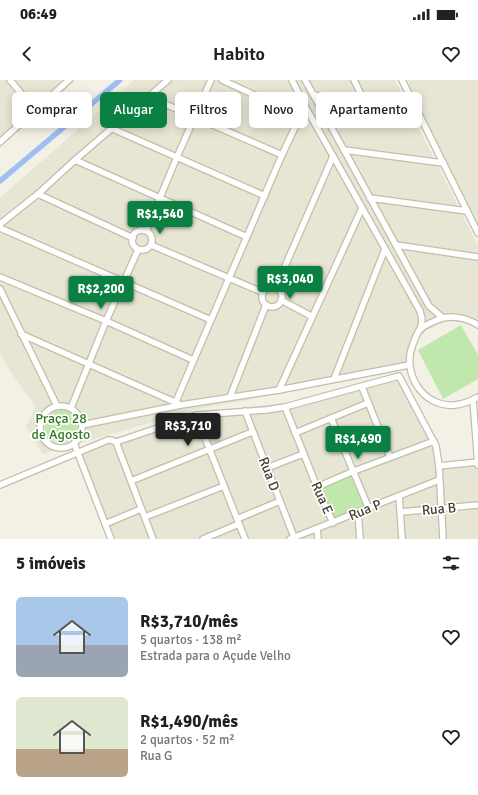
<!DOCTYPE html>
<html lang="pt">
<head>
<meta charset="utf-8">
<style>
  :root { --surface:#fff; --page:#f2f2f2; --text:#202124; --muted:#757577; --accent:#0b8043 }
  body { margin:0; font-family:Signika,sans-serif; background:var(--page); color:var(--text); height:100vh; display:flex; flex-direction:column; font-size:15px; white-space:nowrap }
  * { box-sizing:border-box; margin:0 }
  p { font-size:13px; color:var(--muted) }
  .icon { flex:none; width:22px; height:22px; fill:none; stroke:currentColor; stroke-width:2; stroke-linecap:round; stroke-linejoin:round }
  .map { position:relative; height:459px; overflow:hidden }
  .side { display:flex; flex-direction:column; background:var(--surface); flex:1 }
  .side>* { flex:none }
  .banner { position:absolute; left:12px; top:12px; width:454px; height:36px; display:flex; gap:8px }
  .price { position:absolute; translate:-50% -34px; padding:0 9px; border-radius:4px; background:var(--accent); color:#fff; font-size:13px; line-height:26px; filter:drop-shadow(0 1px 2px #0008) }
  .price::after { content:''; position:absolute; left:50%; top:24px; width:12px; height:9px; margin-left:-6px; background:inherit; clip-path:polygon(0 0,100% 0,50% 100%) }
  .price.current { background:#222; color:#fff }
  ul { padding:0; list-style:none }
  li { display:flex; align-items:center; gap:12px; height:100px; padding:0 16px }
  li span { display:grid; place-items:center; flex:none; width:112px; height:80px; border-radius:6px; color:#555 }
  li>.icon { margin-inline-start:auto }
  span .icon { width:48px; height:48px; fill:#fffc; stroke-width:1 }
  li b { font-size:17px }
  h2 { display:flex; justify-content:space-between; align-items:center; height:48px; padding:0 16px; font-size:17px }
  .chip { padding:0 14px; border-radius:6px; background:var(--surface); box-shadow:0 2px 10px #0003; font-size:14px; line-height:36px }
  .chip.current { background:var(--accent); color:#fff }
  .status { display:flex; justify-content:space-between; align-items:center; height:28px; padding:0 20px; background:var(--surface); direction:ltr }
  .status svg { height:11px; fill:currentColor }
  header { display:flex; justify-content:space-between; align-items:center; height:52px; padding:0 16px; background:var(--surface); font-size:18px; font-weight:600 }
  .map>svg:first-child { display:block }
</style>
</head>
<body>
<div class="status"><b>06:49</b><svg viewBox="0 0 49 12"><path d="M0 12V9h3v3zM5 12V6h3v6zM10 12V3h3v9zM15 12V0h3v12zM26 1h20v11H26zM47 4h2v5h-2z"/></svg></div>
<header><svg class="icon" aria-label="back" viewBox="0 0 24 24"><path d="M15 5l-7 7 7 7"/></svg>Habito<svg class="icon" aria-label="heart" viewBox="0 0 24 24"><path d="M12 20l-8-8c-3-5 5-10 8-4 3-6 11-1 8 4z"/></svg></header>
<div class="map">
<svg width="478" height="459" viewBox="0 0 478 459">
  <rect width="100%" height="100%" fill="#f3f1e5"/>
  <g fill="#e7e5d3">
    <polygon points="0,0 76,0 0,67"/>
    <polygon points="134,0 395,0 478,166 478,242 448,239 426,251 418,260 413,271 412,285 305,309 193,330 43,374 26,347 36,327 8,288 0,273 0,118"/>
    <polygon points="407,0 478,0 478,152"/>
    <polygon points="400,292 437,363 441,400 287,459 112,459 80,373 195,332 286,323"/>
    <polygon points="478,383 478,459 404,459 402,417 443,401 443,387"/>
    <polygon points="398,418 400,459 297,459"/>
  </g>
  <g fill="#c1e8ac">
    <polygon points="461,245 478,275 478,299 443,319 418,270"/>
    <circle cx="61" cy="346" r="16"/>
    <polygon points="352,395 365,426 333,438 322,407"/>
  </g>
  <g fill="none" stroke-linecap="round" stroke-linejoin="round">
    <polyline stroke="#9fbff2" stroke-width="5.5" points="0,101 120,0"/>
    <g stroke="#c1beaa" stroke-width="8">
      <g id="minor">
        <polyline points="10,0 35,30"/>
        <polyline points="222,0 300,36"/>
        <polyline points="292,0 305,26 420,231 422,239 421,249"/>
        <polyline points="305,0 344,70 429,226 442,237"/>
        <polyline points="354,0 366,25"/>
        <polyline points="402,0 478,153"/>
        <polyline points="314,15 418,34"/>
        <polyline points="149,17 282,75"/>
        <polyline points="113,49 265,116"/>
        <polyline points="0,62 69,0"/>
        <polyline points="344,70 443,83"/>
        <polyline points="75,80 247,157"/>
        <polyline points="38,114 133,158"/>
        <polyline points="370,118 467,131"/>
        <polyline points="0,144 38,114 75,80 168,0"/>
        <polyline points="0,148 211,240"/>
        <circle cx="142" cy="160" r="10"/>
        <polyline points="146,151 177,77 211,0"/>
        <polyline points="151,165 262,212"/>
        <polyline points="396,165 478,177"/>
        <polyline points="0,197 106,241 193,280"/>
        <circle cx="272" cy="217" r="10"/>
        <polyline points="276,207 333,76"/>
        <polyline points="0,209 57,326"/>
        <polyline points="281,220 311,236"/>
        <path d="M478,245C467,238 450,234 437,240C432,242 426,245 421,248C417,252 415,259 413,264C401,293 423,328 455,325C464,324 471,321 478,317"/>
        <polyline points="21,254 179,324"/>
        <polyline points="334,299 385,169"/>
        <polyline points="362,307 390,377"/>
        <polyline points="279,310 362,128"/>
        <polyline points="230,317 266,225"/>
        <polyline points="473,320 478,385"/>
        <polyline points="174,326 282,75 305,26"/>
        <circle cx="61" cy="347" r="21"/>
        <polyline points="285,327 317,407 333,443"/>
        <polyline points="71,328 106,241 138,170"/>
        <polyline points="245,331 294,457"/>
        <polyline points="196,335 245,459"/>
        <polyline points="331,338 369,429"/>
        <polyline points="82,345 181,325 279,310 409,285"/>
        <polyline points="295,353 368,323"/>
        <polyline points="116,362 153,459"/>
        <polyline points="74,363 111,459"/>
        <polyline points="439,386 478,382"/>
        <polyline points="267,388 303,374"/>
        <polyline points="131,401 252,352"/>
        <polyline points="0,405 108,360 111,360 116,362 196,335 266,330 285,327 399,296 436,366 439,386 443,459"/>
        <polyline points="317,407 354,391 434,361"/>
        <polyline points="399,416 402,459"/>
        <polyline points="401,432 478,425"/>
        <polyline points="358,433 360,459"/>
        <polyline points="145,437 224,406"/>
        <polyline points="237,439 280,421"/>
        <polyline points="105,444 141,429"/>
        <polyline points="317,449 318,459"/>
        <polyline points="203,459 239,444"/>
        <polyline points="290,459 439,400"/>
      </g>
    </g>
    <use href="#minor" stroke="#fff" stroke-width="5.5"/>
  </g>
  <g text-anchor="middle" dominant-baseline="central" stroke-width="3.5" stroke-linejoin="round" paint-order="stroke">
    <g font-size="14" fill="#347826" stroke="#fff">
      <text x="61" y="338">Praça 28<tspan x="61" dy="16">de Agosto</tspan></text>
    </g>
    <g font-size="14" fill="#454234" stroke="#fff">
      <text transform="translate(269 394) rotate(69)">Rua D</text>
      <text transform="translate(322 418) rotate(66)">Rua E</text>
      <text transform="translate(439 429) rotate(-5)">Rua B</text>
      <text transform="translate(365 430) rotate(-22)">Rua P</text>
    </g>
  </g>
</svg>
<b class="price" style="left:160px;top:155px">R$1,540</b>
<b class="price" style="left:290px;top:220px">R$3,040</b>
<b class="price" style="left:101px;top:230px">R$2,200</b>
<b class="price current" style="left:188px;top:367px">R$3,710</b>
<b class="price" style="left:358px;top:380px">R$1,490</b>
<div class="banner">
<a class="chip">Comprar</a>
<a class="chip current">Alugar</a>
<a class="chip">Filtros</a>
<a class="chip">Novo</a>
<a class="chip">Apartamento</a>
</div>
</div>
<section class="side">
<h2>5 imóveis<svg class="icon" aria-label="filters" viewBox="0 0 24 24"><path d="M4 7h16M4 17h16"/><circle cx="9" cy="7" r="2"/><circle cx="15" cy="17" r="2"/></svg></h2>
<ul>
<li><span style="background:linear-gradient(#a9c7e8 60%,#9aa5b1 0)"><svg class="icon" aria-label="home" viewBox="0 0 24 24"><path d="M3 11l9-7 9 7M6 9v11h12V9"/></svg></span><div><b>R$3,710/mês</b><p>5 quartos · 138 m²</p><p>Estrada para o Açude Velho</p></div><svg class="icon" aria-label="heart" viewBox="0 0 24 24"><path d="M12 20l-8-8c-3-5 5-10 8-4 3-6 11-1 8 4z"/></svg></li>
<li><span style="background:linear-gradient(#dfe7d0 65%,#b9a48a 0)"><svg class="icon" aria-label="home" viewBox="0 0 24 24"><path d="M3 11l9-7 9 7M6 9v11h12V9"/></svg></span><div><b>R$1,490/mês</b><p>2 quartos · 52 m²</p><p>Rua G</p></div><svg class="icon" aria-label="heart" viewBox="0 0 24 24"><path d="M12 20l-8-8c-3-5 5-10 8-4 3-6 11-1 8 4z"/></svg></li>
</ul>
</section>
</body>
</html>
